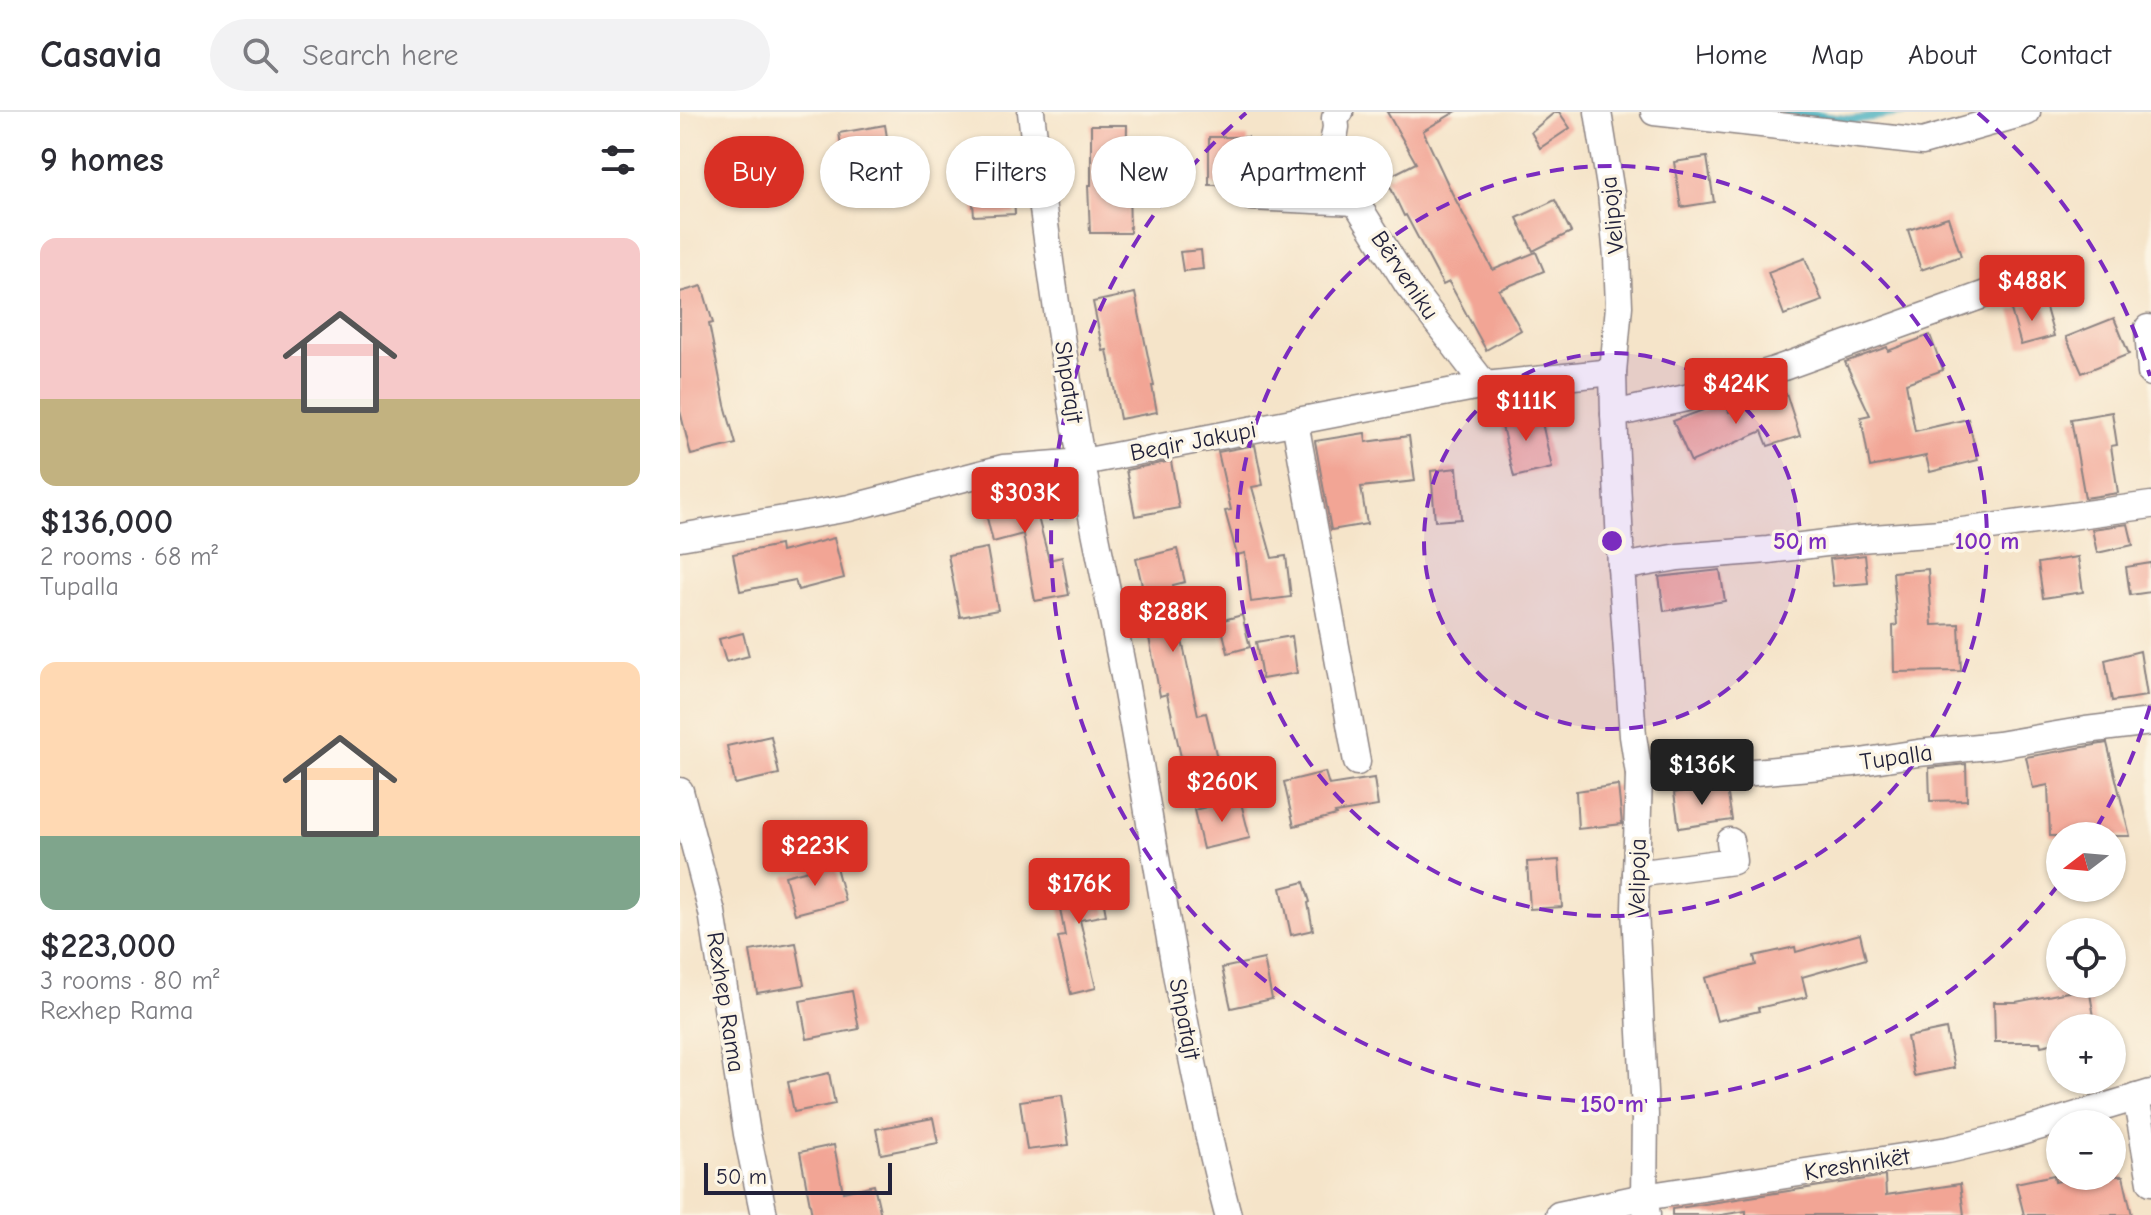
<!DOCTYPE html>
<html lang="en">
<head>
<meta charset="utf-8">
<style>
  :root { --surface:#fff; --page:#f2f2f3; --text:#2b2b33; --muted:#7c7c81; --line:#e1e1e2; --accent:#d93025 }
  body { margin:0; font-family:"Comic Neue",sans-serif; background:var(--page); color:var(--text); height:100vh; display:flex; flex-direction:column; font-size:30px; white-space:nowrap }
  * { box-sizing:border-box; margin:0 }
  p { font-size:26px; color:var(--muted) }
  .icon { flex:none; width:44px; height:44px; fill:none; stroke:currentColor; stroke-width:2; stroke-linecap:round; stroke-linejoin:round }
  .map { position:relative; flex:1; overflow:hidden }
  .sheet { display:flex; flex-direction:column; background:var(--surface); width:680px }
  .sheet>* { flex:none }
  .guide { position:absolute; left:24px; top:24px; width:760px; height:72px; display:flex; gap:16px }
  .needle { width:52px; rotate:254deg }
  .buttons { position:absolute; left:1366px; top:710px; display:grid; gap:16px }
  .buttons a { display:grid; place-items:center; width:80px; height:80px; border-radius:50%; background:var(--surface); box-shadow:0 2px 6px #0004; font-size:40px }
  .scale { position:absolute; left:24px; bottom:20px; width:188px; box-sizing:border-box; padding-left:8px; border:4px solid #22223b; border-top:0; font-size:22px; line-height:28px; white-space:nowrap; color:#22223b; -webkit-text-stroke:6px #fcf5e5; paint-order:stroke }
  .price { position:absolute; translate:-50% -68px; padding:0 18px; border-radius:8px; background:var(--accent); color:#fff; font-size:26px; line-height:52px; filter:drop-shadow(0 2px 4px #0008) }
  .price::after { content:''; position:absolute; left:50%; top:48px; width:24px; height:18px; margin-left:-12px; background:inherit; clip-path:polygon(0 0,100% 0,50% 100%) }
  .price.on { background:#222; color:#fff }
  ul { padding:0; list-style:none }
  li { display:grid; align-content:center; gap:16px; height:424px; padding:0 40px }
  li span { display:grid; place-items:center; height:248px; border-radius:16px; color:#555 }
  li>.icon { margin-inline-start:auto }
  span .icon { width:144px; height:144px; fill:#fffc; stroke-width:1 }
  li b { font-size:34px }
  h2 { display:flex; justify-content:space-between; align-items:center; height:96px; padding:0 40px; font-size:34px }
  .pill { padding:0 28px; border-radius:36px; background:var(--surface); box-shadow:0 2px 6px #0004; font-size:28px; line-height:72px }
  .pill.on { background:var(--accent); color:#fff }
  header { display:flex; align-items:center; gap:48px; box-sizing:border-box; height:112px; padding:0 40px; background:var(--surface); border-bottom:2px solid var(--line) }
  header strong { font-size:38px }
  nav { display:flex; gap:44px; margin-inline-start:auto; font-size:28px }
  .search { width:560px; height:72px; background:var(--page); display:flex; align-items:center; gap:20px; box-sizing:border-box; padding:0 28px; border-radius:44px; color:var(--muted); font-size:30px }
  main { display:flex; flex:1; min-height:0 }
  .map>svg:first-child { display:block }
</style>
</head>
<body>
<header>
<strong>Casavia</strong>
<div class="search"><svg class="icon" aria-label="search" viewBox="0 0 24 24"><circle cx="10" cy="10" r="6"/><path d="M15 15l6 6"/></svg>Search here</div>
<nav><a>Home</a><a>Map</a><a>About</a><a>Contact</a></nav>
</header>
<main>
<section class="sheet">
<h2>9 homes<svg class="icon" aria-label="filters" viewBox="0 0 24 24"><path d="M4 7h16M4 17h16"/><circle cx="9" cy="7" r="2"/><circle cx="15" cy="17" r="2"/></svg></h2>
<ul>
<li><span style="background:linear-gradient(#f6c9c9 65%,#c2b280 0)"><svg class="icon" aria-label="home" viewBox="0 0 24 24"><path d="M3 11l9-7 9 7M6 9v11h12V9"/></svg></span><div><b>$136,000</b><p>2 rooms · 68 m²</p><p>Tupalla</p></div></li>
<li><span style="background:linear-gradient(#ffd9b3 70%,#7fa58c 0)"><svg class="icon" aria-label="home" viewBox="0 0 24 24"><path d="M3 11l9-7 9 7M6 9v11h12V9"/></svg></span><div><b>$223,000</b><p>3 rooms · 80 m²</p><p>Rexhep Rama</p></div></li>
</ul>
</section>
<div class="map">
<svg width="1471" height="1103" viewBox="0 0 1471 1103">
  <rect width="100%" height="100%" fill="#fcf5e5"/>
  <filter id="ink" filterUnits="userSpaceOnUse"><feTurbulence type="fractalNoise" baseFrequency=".0125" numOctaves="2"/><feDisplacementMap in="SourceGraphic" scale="16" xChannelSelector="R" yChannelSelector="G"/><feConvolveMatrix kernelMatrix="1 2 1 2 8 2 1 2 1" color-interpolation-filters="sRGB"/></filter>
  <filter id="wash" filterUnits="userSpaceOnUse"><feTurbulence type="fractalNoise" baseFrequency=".006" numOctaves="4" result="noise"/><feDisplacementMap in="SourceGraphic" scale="32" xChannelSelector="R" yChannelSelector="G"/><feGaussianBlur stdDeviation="1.8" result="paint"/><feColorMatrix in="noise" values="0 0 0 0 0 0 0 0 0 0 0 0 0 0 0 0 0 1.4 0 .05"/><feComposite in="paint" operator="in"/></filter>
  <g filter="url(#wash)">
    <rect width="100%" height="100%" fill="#f5e4c9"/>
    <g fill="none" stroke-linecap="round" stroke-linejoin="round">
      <polyline stroke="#3eabbd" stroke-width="8" points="1105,0 1173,8 1226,0"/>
    </g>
    <g id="blocks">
      <g fill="#f2a595">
        <polygon points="707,0 775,0 743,19 772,81 813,158 856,140 864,159 819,178 841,218 806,238 769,170 763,173 726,103 724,104 706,66 736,51"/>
        <polygon points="875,0 879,0 890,16 860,36 851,20"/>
        <polygon points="205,13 212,56 166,64 159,21"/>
        <polygon points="411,13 447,13 446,72 449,72 450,121 410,121 408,73 411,73"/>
        <polygon points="529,25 568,25 568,70 561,73 529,73"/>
        <polygon points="1027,45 1034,90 1001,95 994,50"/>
        <polygon points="332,52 335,102 294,104 290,54"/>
        <polygon points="875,88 891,120 853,139 837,106"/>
        <polygon points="1268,105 1281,144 1241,158 1228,118"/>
        <polygon points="521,138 523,157 503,159 500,140"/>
        <polygon points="1125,146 1142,189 1104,203 1088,160"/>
        <polygon points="22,174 33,211 29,212 45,293 56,332 11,343 0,299 0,180"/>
        <polygon points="455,181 474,274 472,274 477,300 440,307 427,238 423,239 413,190"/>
        <polygon points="1364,189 1374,224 1341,233 1331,198"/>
        <polygon points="1434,206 1449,242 1402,261 1386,225"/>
        <polygon points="1250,223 1263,258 1226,271 1235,319 1288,307 1298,348 1250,360 1246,344 1190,355 1181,305 1190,303 1165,250 1207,235 1208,239"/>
        <polygon points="1106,281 1120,324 1088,334 1082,319 1011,350 993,309 1045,290 1049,300"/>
        <polygon points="859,297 872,356 834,365 820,306"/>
        <polygon points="1432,300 1437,333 1431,334 1438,381 1405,386 1391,307"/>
        <polygon points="685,321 686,330 729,324 735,369 681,375 687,412 651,418 635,329"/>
        <polygon points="575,333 583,373 572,375 592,446 606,444 611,485 571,490 565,441 557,443 545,399 551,398 538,340"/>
        <polygon points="491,349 499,396 455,404 446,358"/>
        <polygon points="777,356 781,407 755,409 751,359"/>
        <polygon points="349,370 369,448 382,445 389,483 355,489 343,422 313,430 300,378 326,372"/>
        <polygon points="1448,412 1453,433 1417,441 1412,417"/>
        <polygon points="154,426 164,466 118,478 115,468 60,479 53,442 100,433 101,440"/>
        <polygon points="307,436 318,498 280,505 268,443"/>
        <polygon points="497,437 505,470 493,473 503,518 500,519 518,603 526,601 537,646 503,654 487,582 480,584 461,483 464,482 456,447"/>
        <polygon points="1185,443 1188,471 1153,474 1150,447"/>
        <polygon points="1398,445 1403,480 1363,486 1358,451"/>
        <polygon points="1471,451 1471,480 1450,483 1446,455"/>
        <polygon points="1248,457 1252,513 1279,512 1281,559 1214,560 1213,514 1217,513 1213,460"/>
        <polygon points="1040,458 1045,489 984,499 979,465"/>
        <polygon points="562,503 570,535 548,541 540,509"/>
        <polygon points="63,521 69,544 46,550 39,527"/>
        <polygon points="612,524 617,561 582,567 576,530"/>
        <polygon points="1460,539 1467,584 1432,589 1425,548"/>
        <polygon points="91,624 99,662 55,672 47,634"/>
        <polygon points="1427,631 1450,724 1370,724 1368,673 1353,676 1346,645"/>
        <polygon points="1286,652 1287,688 1250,689 1249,656"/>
        <polygon points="645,660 649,673 694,666 698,694 655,701 656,703 614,714 604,670"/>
        <polygon points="938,673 942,712 898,717 896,679"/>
        <polygon points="1014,677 1047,677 1052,708 999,716 994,681"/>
        <polygon points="560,687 570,726 523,737 514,698"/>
        <polygon points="879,748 882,795 850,797 847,750"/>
        <polygon points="155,751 165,789 115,802 105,764"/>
        <polygon points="418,760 426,803 400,808 416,876 391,882 378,825 385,824 375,769"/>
        <polygon points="624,770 630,790 628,791 633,818 611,823 601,776"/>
        <polygon points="1180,822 1186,847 1122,865 1127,885 1078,896 1079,899 1037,909 1025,866 1076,853 1074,844 1115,835 1116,840"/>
        <polygon points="116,831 124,873 77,881 70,839"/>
        <polygon points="584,847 592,887 551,896 542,856"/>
        <polygon points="1409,876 1416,916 1380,916 1380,930 1361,934 1360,930 1315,930 1314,890 1336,890"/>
        <polygon points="172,879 179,917 127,927 120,889"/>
        <polygon points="1266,917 1274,956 1234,964 1227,925"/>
        <polygon points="149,961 155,992 114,1000 108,970"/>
        <polygon points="382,983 389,1033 347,1038 340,989"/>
        <polygon points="253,1006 258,1031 201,1042 196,1017"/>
        <polygon points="154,1033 163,1080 194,1073 201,1103 132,1103 120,1040"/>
        <polygon points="1374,1063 1375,1070 1404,1064 1443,1064 1452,1103 1344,1103 1336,1071"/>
        <polygon points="1205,1064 1206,1083 1280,1072 1284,1103 1066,1103 1066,1099 1041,1103 992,1103 992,1097"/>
      </g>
    </g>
  </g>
  <g filter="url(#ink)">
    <use href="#blocks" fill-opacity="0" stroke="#8c8382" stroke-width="2"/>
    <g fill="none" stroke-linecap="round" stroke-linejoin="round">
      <g stroke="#8c8382" stroke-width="29">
        <g id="minor">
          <path d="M351,0C366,128 384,257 408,384C421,451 436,518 448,586C480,758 503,933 548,1103"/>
          <polyline points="660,0 655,6 656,15 654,26 670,81 728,173 805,273"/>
          <polyline points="918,0 931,81 937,145 939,194 933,260 934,302 941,455 953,624 959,662 955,797 965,1002 964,1085 967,1103"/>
          <polyline points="974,0 1242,30 1347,0"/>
          <polyline points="571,85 676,90"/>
          <polyline points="1468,216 1471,261"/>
          <polyline points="934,302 1006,286 1095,258 1342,169"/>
          <polyline points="615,310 677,650"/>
          <polyline points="0,425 169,396 323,356 403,350 805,273 933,260"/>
          <polyline points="941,455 998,445 1088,438 1179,427 1275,420 1471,393"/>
          <polyline points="959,662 1063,661 1174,651 1238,641 1318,633 1406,618 1471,610"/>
          <polyline points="0,679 32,800 67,1022 84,1103"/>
          <polyline points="956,762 1053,749 1050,729"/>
          <polyline points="1456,985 1471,1070"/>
          <polyline points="879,1103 964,1085 1268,1038 1324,1025 1471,981"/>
        </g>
      </g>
      <use href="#minor" stroke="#fff" stroke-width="26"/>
    </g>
  </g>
  <circle cx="932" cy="429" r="188" fill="#7b2cbf" fill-opacity=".12"/>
  <g fill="none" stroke="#7b2cbf" stroke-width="4" stroke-dasharray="14 10">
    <circle cx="932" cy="429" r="188"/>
    <circle cx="932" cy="429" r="375"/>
    <path d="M1470 594A563 563 0 0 1 1412 723M1379 772A563 563 0 1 1 566 1M1298 1A563 563 0 0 1 1470 264"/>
  </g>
  <g text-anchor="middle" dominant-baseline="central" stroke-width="7" stroke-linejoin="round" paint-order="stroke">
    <g font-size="24" fill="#22223b" stroke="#fcf5e5">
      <text transform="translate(932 103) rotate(-96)">Velipoja</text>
      <text transform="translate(725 163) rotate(56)">Bërveniku</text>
      <text transform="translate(389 270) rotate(81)">Shpatajt</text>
      <text transform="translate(513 329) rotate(-11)">Beqir Jakupi</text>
      <text transform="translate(1216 645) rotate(-8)">Tupalla</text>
      <text transform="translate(957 765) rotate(-89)">Velipoja</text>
      <text transform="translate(46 890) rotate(81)">Rexhep Rama</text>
      <text transform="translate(505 907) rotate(79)">Shpatajt</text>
      <text transform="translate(1177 1052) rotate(-9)">Kreshnikët</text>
    </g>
  </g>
  <circle cx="932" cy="429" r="12" fill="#7b2cbf" stroke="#fcf5e5" stroke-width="4"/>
  <g font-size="24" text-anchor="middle" font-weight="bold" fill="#7b2cbf" stroke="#fcf5e5" stroke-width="7" stroke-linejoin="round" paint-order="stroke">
    <text x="1120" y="437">50 m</text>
    <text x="1307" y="437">100 m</text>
    <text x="932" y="1000">150 m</text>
  </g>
</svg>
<div class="buttons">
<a><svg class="needle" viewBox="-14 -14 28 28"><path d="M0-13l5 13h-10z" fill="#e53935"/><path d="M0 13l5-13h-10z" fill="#7c7c81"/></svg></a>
<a><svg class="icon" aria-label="locate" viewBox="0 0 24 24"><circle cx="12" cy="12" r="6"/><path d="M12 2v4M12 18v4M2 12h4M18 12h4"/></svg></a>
<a>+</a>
<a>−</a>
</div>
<div class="scale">50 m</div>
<b class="price" style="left:1352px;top:211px">$488K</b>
<b class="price" style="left:1056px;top:314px">$424K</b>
<b class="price" style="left:846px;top:331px">$111K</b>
<b class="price" style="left:345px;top:423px">$303K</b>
<b class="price" style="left:493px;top:542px">$288K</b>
<b class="price on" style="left:1022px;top:695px">$136K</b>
<b class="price" style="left:542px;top:712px">$260K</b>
<b class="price" style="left:135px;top:776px">$223K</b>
<b class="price" style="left:399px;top:814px">$176K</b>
<div class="guide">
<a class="pill on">Buy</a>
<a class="pill">Rent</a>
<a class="pill">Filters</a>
<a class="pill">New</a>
<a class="pill">Apartment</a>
</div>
</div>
</main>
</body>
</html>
